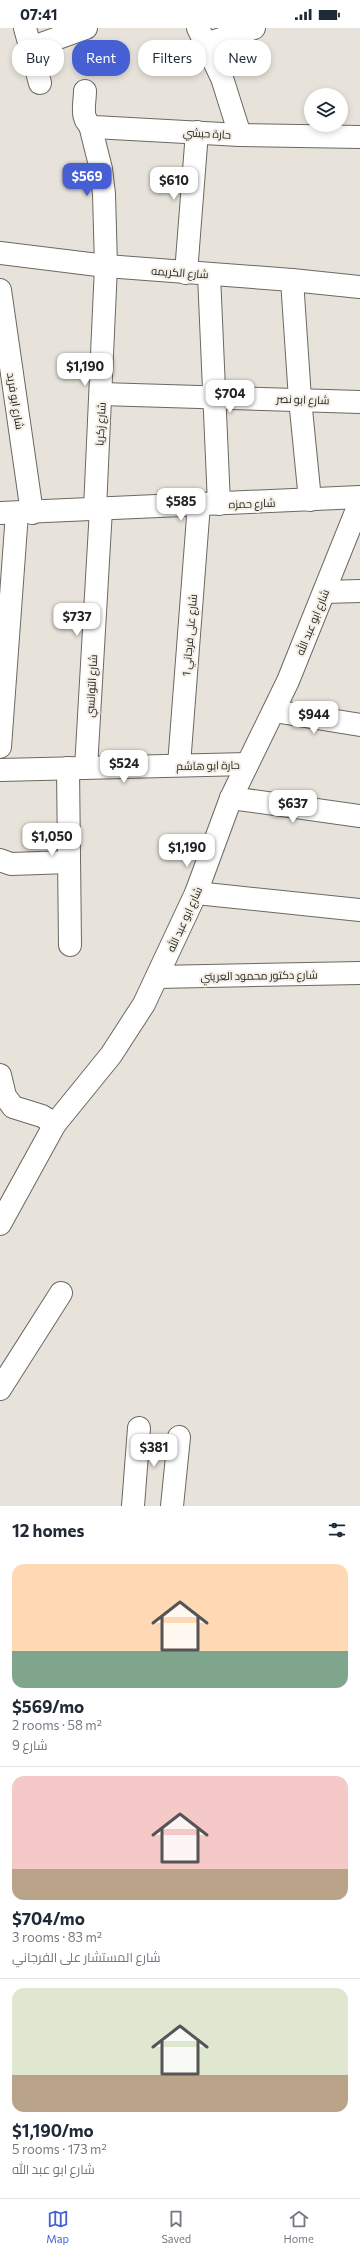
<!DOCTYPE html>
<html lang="en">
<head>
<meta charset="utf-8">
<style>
  :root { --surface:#fff; --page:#f6f6f7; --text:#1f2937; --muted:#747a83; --line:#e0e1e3; --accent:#4660d3 }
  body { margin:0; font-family:Commissioner,Cairo,sans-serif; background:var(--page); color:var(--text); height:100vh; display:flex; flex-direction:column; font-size:15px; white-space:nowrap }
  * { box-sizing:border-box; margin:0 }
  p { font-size:13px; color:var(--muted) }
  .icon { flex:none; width:22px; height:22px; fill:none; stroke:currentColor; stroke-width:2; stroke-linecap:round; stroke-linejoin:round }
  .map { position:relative; height:1478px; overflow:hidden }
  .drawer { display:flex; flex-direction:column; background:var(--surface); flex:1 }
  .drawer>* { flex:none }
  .banner { position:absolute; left:12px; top:12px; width:336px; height:36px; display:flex; gap:8px }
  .buttons { position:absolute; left:304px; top:60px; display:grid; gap:8px }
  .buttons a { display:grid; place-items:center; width:44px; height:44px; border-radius:50%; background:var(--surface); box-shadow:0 2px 6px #0003; font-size:20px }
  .price { position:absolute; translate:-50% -34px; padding:0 9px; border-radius:8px; background:#fff; color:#222; font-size:13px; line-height:26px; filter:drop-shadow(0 1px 2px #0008) }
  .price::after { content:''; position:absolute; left:50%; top:24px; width:12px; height:9px; margin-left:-6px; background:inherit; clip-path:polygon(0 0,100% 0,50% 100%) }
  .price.selected { background:var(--accent); color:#fff }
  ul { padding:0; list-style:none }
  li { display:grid; align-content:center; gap:8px; height:212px; padding:0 12px }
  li+li { border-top:1px solid var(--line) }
  li span { display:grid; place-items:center; height:124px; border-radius:12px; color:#555 }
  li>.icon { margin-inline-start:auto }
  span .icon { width:72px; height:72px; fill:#fffc; stroke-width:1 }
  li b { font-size:17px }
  h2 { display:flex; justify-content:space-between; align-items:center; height:48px; padding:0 12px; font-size:17px }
  .pill { padding:0 14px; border-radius:16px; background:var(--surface); box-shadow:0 2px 6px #0003; font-size:14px; line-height:36px }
  .pill.selected { background:var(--accent); color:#fff }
  .status { display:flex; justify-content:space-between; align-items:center; height:28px; padding:0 20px; background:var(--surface); direction:ltr }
  .status svg { height:11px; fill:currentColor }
  .tabs { display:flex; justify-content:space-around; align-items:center; height:56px; border-top:1px solid var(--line); background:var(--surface); font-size:11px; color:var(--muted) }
  .tabs a { display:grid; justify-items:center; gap:2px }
  .tabs .selected { color:var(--accent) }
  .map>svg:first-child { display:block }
</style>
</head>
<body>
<div class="status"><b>07:41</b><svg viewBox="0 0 49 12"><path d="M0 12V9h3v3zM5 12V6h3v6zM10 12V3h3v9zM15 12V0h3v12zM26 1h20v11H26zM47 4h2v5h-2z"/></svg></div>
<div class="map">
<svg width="360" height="1478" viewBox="0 0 360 1478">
  <rect width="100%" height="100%" fill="#e7e3da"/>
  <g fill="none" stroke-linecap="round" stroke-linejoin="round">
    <g stroke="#6c6861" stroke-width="24">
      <g id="street">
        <polyline points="25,0 40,55"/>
        <polyline points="198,0 222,50 240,107"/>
        <polyline points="206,16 254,0"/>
        <polyline points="30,20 86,0"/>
        <path d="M85,63C85,76 79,93 94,99L240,107L360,109"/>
        <polyline points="90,97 101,141 104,166 106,238 95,481"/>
        <polyline points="0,225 106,238 292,252 360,259"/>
        <polyline points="186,245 197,104"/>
        <polyline points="209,247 219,476"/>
        <polyline points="292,252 300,371 310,472"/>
        <polyline points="0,262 32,485"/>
        <polyline points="101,366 360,374"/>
        <polyline points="0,485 360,469"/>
        <polyline points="324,564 360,563"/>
        <polyline points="274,683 360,697"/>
        <polyline points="0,719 17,485"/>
        <polyline points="179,737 199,476"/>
        <polyline points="68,740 70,917"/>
        <polyline points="86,740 101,481"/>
        <polyline points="0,742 247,736"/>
        <polyline points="231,770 360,788"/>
        <polyline points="0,832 11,836 69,834"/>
        <polyline points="196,865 360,882"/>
        <polyline points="157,949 360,945"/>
        <polyline points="0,1047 5,1068 13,1079 42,1088 55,1096"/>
        <polyline points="0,1196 55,1096 111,1027 144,976 196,865 231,770 288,653 360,474"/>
        <polyline points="0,1361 61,1265"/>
        <polyline points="133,1478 139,1400"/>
        <polyline points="172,1478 179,1409"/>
      </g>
    </g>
    <use href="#street" stroke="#fff" stroke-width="22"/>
  </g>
  <g text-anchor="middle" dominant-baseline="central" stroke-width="4" stroke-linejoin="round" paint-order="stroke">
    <g font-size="11" fill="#252421" stroke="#f4f0e7">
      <text transform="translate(207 105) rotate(3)">حارة حبشي</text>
      <text transform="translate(180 244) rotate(4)">شارع الكريمه</text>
      <text transform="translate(303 371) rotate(2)">شارع ابو نصر</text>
      <text transform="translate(16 373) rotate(81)">شارع ابو فريد</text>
      <text transform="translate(100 396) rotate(-87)">شارع زكريا</text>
      <text transform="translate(252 475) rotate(-2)">شارع حمزه</text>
      <text transform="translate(312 594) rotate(-68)">شارع ابو عبد الله</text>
      <text transform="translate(189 607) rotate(-85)">شارع على فرجاني 1</text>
      <text transform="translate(91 658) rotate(-87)">شارع التوانسي</text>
      <text transform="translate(208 737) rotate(-1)">حارة ابو هاشم</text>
      <text transform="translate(184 891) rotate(-66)">شارع ابو عبد الله</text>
      <text transform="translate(259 947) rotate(-1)">شارع دكتور محمود العريني</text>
    </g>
  </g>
</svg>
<div class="buttons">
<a><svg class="icon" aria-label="layers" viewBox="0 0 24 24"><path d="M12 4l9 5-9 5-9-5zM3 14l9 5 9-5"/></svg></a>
</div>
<b class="price selected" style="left:87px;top:169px">$569</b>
<b class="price" style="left:174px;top:173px">$610</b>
<b class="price" style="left:85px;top:359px">$1,190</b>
<b class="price" style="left:230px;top:386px">$704</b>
<b class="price" style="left:181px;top:494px">$585</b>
<b class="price" style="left:77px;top:609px">$737</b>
<b class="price" style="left:314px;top:707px">$944</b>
<b class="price" style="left:124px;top:756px">$524</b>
<b class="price" style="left:293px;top:796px">$637</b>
<b class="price" style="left:52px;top:829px">$1,050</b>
<b class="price" style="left:187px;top:840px">$1,190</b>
<b class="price" style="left:154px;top:1440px">$381</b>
<div class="banner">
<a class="pill">Buy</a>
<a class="pill selected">Rent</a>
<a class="pill">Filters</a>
<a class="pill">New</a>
</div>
</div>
<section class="drawer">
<h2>12 homes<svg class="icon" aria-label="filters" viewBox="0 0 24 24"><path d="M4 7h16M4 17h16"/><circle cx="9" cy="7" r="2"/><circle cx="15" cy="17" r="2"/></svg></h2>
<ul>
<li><span style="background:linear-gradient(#ffd9b3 70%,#7fa58c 0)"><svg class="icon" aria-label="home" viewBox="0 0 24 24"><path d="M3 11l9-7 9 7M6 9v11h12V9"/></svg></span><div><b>$569/mo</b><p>2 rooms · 58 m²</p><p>شارع 9</p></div></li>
<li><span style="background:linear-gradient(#f6c9c9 75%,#b9a48a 0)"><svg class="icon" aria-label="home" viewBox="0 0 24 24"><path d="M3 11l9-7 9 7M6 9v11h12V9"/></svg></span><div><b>$704/mo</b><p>3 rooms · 83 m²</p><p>شارع المستشار على الفرجاني</p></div></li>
<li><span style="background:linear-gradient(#dfe7d0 70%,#b9a48a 0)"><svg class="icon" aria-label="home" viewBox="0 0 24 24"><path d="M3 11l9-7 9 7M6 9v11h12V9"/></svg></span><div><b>$1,190/mo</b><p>5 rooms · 173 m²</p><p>شارع ابو عبد الله</p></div></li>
</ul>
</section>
<nav class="tabs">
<a class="selected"><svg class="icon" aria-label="map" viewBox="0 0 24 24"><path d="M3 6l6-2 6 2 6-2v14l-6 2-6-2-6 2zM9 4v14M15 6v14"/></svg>Map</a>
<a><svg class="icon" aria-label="saved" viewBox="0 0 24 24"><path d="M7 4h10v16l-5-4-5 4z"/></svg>Saved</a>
<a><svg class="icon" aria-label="home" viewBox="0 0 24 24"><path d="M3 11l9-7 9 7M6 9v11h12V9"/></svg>Home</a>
</nav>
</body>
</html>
